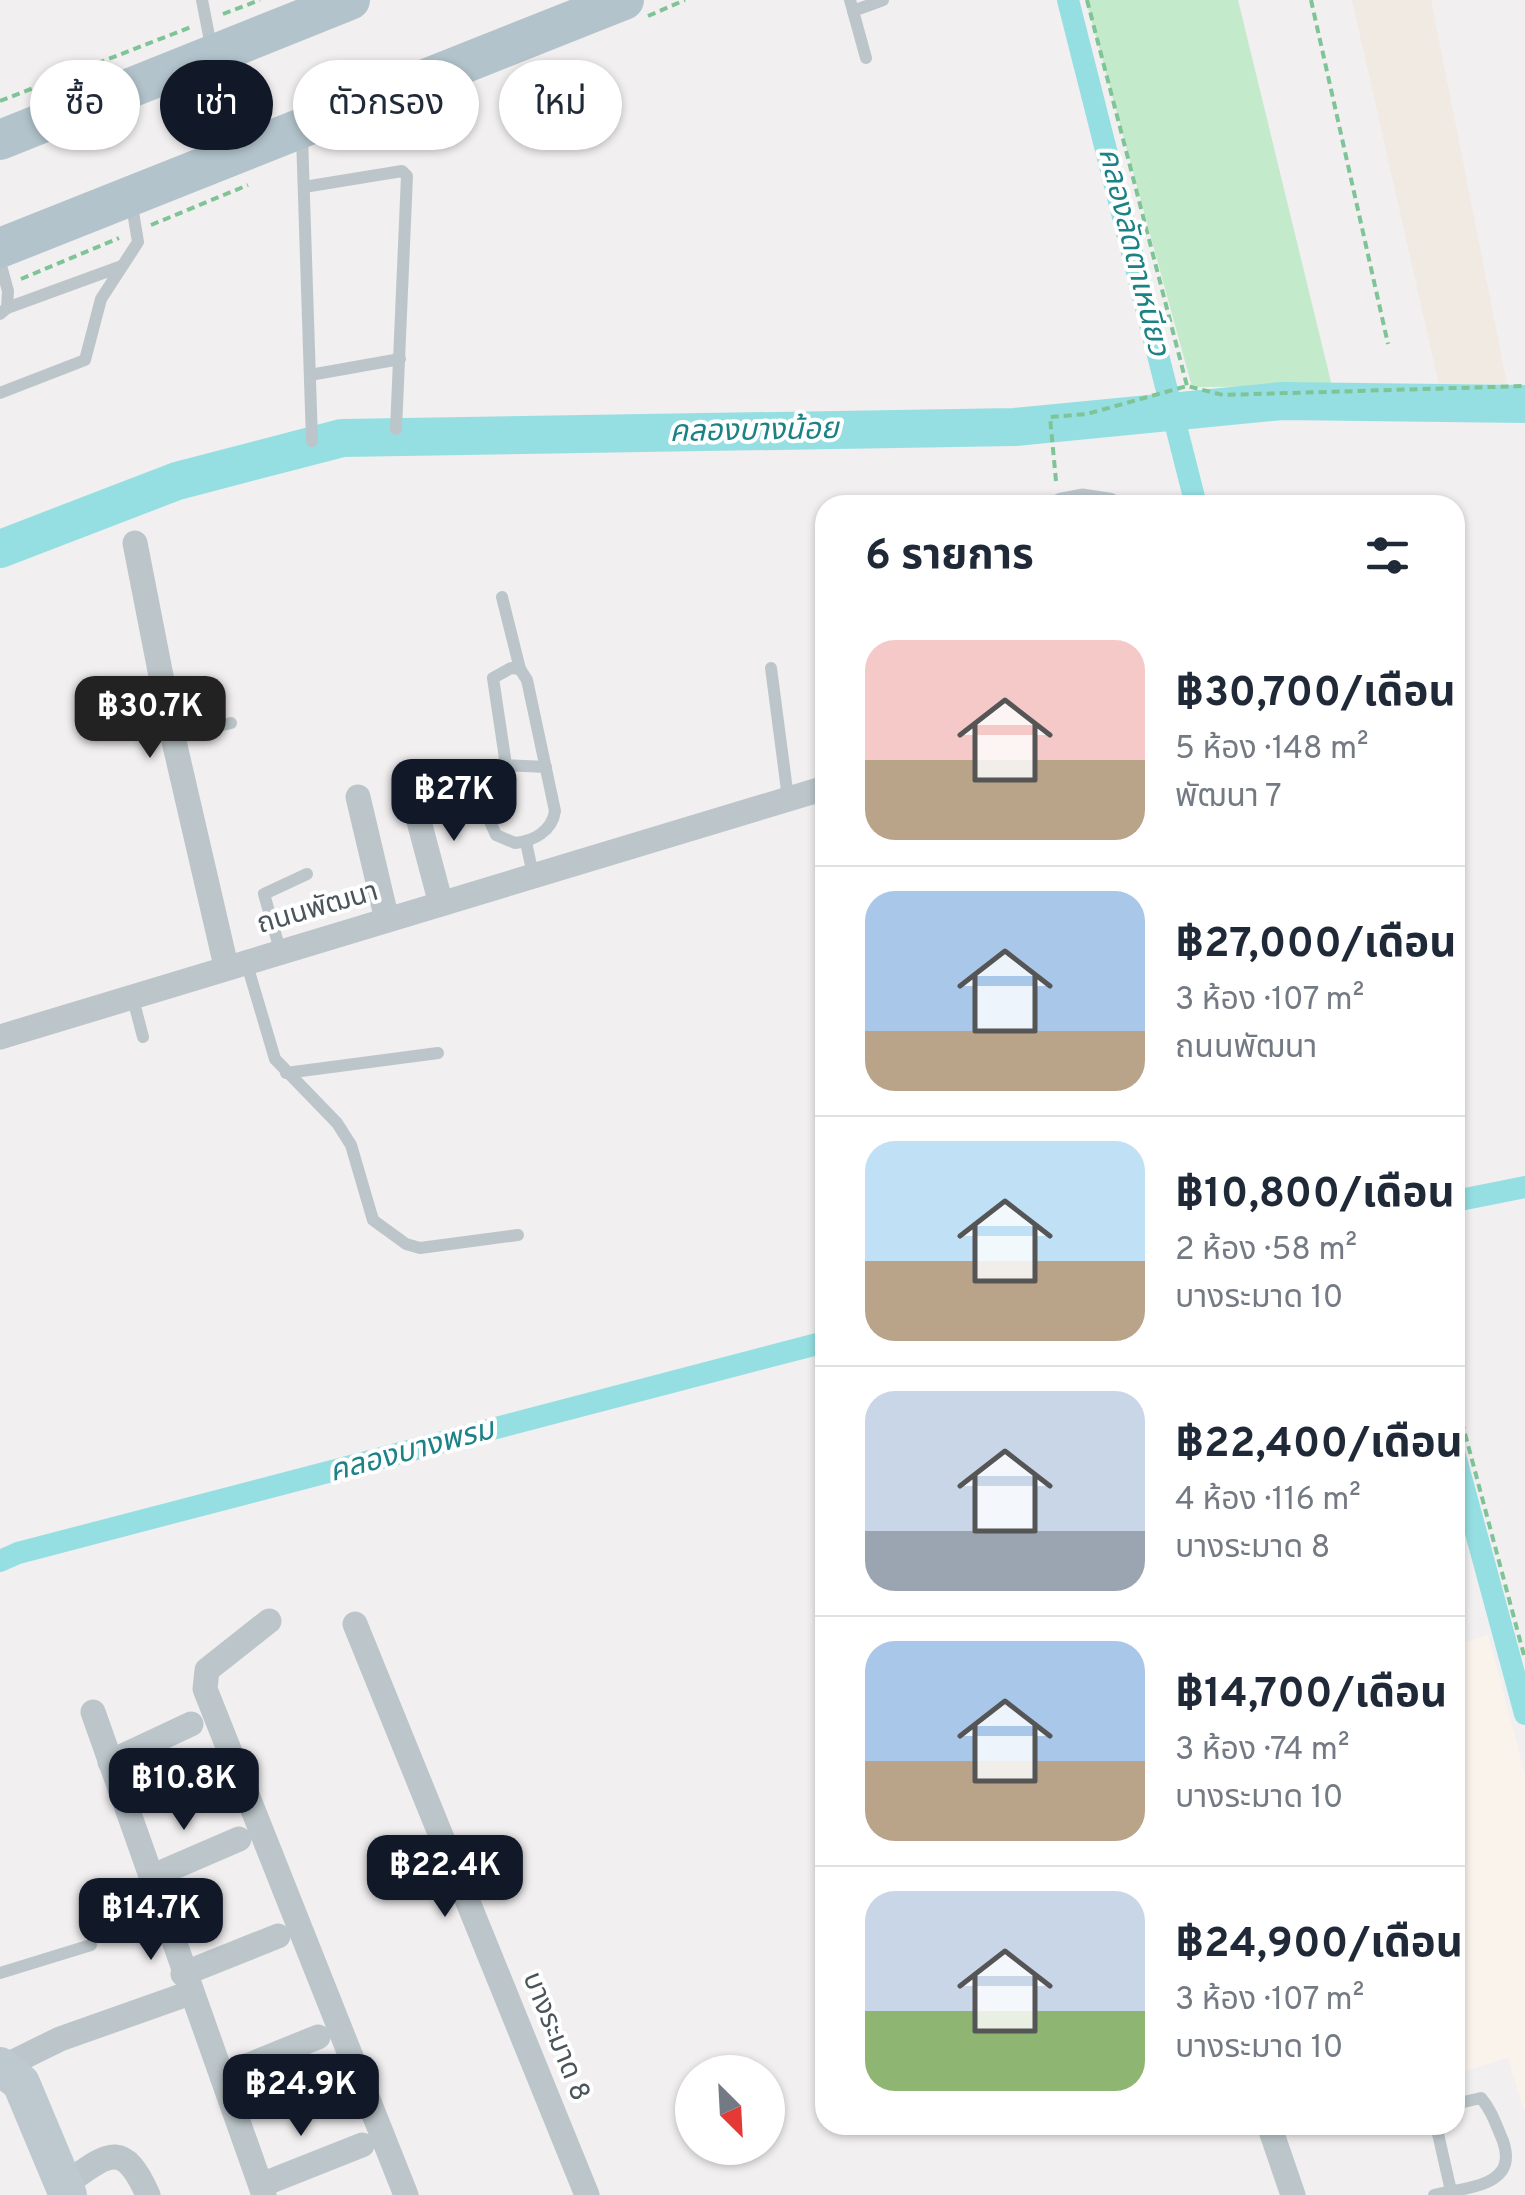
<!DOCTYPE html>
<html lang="th">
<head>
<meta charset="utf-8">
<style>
  :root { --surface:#fff; --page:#f6f6f7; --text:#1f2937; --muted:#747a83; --line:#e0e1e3; --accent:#111827 }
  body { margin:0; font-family:Overpass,"Noto Sans Thai",sans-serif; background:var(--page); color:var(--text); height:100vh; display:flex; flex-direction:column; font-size:38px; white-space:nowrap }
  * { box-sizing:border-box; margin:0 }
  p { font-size:32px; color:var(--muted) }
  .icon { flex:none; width:55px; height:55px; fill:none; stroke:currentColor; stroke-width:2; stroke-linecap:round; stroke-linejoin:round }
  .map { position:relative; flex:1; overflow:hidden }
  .sheet { position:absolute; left:815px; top:495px; width:650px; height:1640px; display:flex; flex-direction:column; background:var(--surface); border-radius:30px; box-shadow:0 2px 8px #0004 }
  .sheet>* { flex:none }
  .banner { position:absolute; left:30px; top:60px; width:635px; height:90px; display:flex; gap:20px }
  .needle { width:65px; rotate:156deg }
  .controls { position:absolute; left:675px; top:2055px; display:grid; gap:20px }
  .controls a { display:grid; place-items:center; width:110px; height:110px; border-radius:50%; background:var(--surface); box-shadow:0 2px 8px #0004; font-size:50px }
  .price { position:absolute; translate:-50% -85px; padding:0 22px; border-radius:20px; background:var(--accent); color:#fff; font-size:32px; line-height:65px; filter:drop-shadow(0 2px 5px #0008) }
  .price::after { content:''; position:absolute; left:50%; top:60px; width:30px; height:22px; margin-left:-15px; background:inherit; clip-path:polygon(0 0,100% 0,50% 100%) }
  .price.on { background:#222; color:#fff }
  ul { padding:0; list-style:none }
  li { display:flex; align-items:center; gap:30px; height:250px; padding:0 50px }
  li+li { border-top:2px solid var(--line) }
  li span { display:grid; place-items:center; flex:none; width:280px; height:200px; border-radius:30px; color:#555 }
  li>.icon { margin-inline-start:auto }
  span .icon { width:120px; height:120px; fill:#fffc; stroke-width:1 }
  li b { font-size:42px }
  h2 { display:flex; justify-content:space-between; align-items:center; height:120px; padding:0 50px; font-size:42px }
  .pill { padding:0 35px; border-radius:45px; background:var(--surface); box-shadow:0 2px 8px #0004; font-size:35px; line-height:90px }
  .pill.on { background:var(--accent); color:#fff }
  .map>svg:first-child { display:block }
</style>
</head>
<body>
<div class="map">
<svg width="1525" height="2195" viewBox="0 0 1525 2195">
  <rect width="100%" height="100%" fill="#f1eff0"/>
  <polygon fill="#faf3eb" points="1488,1635 1525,1774 1525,2115 1508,2058 1455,2074 1455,1645"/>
  <polygon fill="#c3eacb" points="1086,0 1238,0 1332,386 1192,387"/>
  <polygon fill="#f1eae2" points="1352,0 1431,0 1507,384 1439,385"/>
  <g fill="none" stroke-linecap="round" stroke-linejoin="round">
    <g stroke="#95dfe2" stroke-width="22">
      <polyline points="1068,0 1196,505"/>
      <polyline points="1455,1201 1525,1187"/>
      <polyline points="1455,1455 1525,1714"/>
      <polyline points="0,1561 18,1553 825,1342"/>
    </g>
    <polyline stroke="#95dfe2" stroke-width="38" points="0,549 177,481 342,438 1015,427 1282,401 1525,404"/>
    <g stroke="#7fc496" stroke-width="4" stroke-dasharray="8 5" stroke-linecap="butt">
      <polyline points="1087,0 1187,386"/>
      <polyline points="1311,0 1388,344"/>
      <polyline points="223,14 260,0"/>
      <polyline points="648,16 685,0"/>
      <polyline points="0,101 191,27"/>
      <polyline points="151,225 248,185"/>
      <polyline points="21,279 119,238"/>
      <polyline points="1056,481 1050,417 1087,414 1187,386 1223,395 1525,386"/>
      <polyline points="1455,1396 1525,1659"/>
    </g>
    <g stroke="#bcc6ca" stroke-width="12">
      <polyline points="202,0 212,51"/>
      <polyline points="850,0 866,58"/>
      <polyline points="853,11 883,0"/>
      <polyline points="302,136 312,441"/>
      <polyline points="304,187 402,171 407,176 396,429"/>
      <polyline points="7,308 122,266"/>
      <polyline points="0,314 7,308 8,291 2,269"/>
      <polyline points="310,375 400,359"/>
      <polyline points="0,393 85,360 101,299 138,242 131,200"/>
      <polyline points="502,597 520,669"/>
      <path d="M511,668L520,669L527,680L555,811C552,831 534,841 515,843L496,835L484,808L505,758L493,678Z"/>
      <polyline points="771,668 788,798"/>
      <polyline points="173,737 231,723"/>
      <polyline points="503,765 546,767"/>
      <polyline points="526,842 533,875"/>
      <polyline points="280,950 264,894 307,874"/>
      <polyline points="246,961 275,1059 337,1123 351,1145 373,1220 406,1244 420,1248 518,1235"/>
      <polyline points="132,995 143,1037"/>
      <polyline points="286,1073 438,1053"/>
      <polyline points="0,1973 91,1945"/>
      <polyline points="1436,2125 1451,2191"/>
      <path d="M1434,2195C1466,2187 1519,2187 1503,2141C1496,2125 1492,2111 1481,2098L1455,2104"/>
    </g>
    <g stroke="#bcc6ca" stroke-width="25">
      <polyline points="1062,505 1083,501 1109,505"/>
      <polyline points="135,543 173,737 226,966"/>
      <polyline points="358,797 387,920"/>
      <polyline points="413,799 441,904"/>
      <polyline points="0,1037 825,788"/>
      <polyline points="269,1621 207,1670 205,1689 406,2195"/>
      <polyline points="355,1624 587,2195"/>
      <polyline points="93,1712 264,2195"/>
      <polyline points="110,1762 191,1724"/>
      <polyline points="151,1877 239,1839"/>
      <polyline points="183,1974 278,1936"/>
      <polyline points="3,2067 60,2039 190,1993"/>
      <polyline points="222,2076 318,2037"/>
      <polyline points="1269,2125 1293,2195"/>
      <path d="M64,2185C107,2155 122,2137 148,2195"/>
      <polyline points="261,2185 362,2145"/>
    </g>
    <polyline stroke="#bdc9cf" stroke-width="38" points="0,2066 21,2083 68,2195"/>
    <g stroke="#b2c3cb" stroke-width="40">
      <polyline points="0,140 350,0"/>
      <polyline points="0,248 624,0"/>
    </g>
  </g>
  <g text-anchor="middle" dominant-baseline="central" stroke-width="8" stroke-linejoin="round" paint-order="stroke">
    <g font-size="28" fill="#49555a" stroke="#fff">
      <text transform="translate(318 909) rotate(-16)">ถนนพัฒนา</text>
      <text transform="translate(555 2037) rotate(68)">บางระมาด 8</text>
    </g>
    <g font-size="30" font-style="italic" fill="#1b8285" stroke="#fff">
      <text transform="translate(1132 252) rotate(76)">คลองลัดตาเหนียว</text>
      <text transform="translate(754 432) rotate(-1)">คลองบางน้อย</text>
      <text transform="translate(412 1452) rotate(-15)">คลองบางพรม</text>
    </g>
  </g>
</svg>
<div class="controls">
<a><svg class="needle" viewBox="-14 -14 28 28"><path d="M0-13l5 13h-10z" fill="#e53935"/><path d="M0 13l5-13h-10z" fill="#747a83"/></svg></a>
</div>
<b class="price on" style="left:150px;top:761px">฿30.7K</b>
<b class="price" style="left:454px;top:844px">฿27K</b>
<b class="price" style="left:184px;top:1833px">฿10.8K</b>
<b class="price" style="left:445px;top:1920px">฿22.4K</b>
<b class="price" style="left:151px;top:1963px">฿14.7K</b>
<b class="price" style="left:301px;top:2139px">฿24.9K</b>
<div class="banner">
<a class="pill">ซื้อ</a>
<a class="pill on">เช่า</a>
<a class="pill">ตัวกรอง</a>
<a class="pill">ใหม่</a>
</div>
<section class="sheet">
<h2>6 รายการ<svg class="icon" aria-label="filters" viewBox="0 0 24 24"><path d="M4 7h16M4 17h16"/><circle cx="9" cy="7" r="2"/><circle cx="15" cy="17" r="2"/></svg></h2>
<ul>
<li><span style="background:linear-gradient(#f6c9c9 60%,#b9a48a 0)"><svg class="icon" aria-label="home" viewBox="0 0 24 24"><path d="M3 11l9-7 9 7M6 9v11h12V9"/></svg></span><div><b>฿30,700/เดือน</b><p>5 ห้อง · 148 m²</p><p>พัฒนา 7</p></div></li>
<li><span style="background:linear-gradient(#a9c7e8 70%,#b9a48a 0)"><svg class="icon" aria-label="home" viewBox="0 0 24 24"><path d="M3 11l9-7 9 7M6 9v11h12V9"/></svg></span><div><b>฿27,000/เดือน</b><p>3 ห้อง · 107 m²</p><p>ถนนพัฒนา</p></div></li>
<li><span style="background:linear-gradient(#bfe0f5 60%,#b9a48a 0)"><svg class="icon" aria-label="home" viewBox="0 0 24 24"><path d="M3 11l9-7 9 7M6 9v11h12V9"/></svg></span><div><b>฿10,800/เดือน</b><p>2 ห้อง · 58 m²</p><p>บางระมาด 10</p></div></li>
<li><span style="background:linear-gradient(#c9d6e8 70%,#9aa5b1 0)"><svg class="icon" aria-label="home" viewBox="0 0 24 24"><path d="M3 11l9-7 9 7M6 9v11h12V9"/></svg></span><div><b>฿22,400/เดือน</b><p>4 ห้อง · 116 m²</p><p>บางระมาด 8</p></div></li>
<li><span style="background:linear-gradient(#a9c7e8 60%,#b9a48a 0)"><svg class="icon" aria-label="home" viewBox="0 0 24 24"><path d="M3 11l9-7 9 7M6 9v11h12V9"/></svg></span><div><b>฿14,700/เดือน</b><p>3 ห้อง · 74 m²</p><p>บางระมาด 10</p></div></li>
<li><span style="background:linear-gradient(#c9d6e8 60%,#8fb573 0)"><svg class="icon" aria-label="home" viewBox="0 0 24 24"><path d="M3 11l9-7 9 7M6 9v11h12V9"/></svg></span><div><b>฿24,900/เดือน</b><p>3 ห้อง · 107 m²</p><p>บางระมาด 10</p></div></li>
</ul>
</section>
</div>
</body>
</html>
